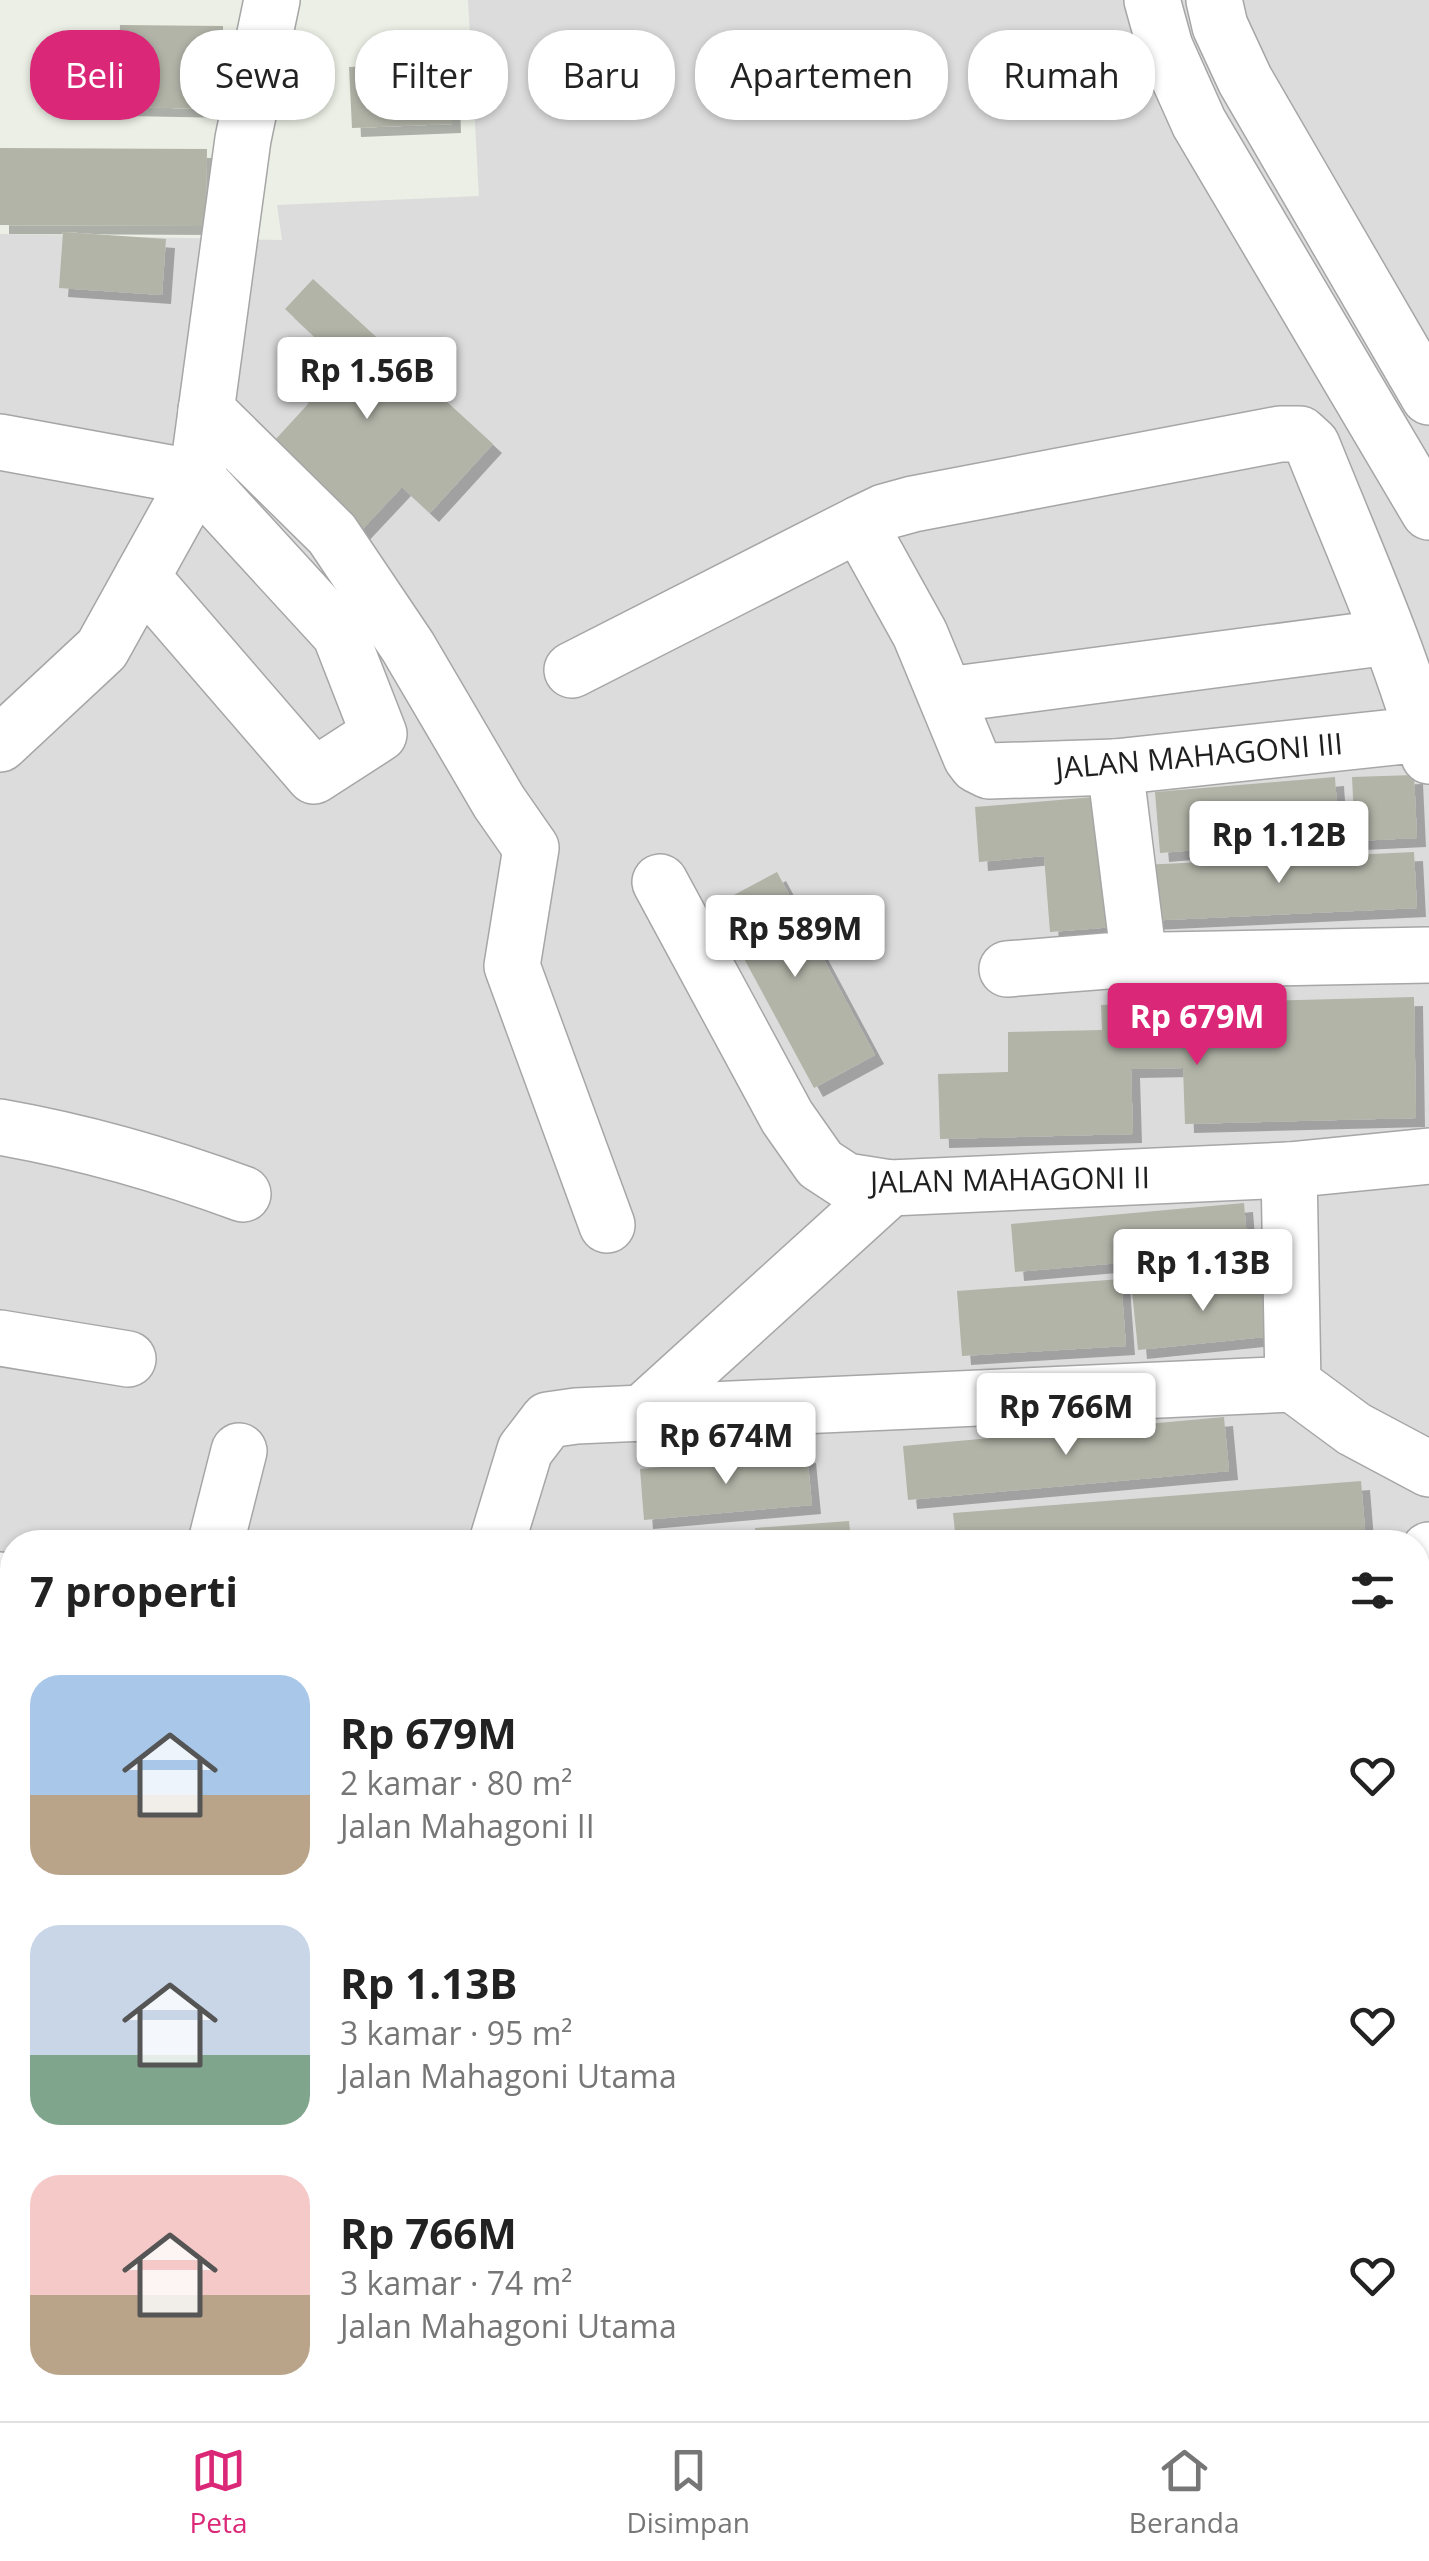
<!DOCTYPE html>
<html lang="id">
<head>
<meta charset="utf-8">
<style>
  :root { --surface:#fff; --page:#f2f2f2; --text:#222; --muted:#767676; --line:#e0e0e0; --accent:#db2777 }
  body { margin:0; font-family:"Open Sans",sans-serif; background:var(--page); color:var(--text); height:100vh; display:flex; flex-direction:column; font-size:38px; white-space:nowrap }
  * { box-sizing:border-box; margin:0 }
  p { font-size:32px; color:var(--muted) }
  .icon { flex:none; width:55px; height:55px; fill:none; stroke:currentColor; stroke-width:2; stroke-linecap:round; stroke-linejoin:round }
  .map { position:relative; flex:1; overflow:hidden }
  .panel { position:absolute; left:0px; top:1530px; width:1430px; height:892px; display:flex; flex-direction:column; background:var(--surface); border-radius:40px 40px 0 0; box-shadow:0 2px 8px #0004 }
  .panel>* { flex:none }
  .hud { position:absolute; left:30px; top:30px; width:1370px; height:90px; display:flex; gap:20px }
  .price { position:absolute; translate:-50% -85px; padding:0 22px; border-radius:10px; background:#fff; color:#222; font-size:32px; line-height:65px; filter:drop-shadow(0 2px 5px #0008) }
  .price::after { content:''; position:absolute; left:50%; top:60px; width:30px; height:22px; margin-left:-15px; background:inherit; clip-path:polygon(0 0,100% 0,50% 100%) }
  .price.active { background:var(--accent); color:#fff }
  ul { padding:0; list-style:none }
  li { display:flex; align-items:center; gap:30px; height:250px; padding:0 30px }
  li span { display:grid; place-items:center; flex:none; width:280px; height:200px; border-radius:30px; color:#555 }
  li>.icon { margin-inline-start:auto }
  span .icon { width:120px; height:120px; fill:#fffc; stroke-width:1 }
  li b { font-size:42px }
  h2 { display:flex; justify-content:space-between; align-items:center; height:120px; padding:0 30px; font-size:42px }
  .tag { padding:0 35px; border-radius:40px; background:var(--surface); box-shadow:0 2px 8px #0004; font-size:35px; line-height:90px }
  .tag.active { background:var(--accent); color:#fff }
  .menu { display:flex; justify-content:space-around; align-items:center; height:140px; border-top:2px solid var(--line); background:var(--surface); font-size:28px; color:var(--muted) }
  .menu a { display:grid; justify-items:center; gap:5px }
  .menu .active { color:var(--accent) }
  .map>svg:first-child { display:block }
</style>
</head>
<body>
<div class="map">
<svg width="1429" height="2421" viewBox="0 0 1429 2421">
  <defs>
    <filter id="shadow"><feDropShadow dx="9" dy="9" stdDeviation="0" flood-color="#0004"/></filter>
  </defs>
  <rect width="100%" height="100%" fill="#ebefe5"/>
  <path fill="#dcdcdc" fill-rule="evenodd" d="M468,0H1429V2421H0V234L282,240L277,205L479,196ZM240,1451L267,1455L244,1542H1418V2410H12V1542H224Z"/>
  <g fill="#b2b4a8" filter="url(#shadow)">
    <polygon points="120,25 223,26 223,109 118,107"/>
    <polygon points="450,64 452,124 352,128 349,67"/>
    <polygon points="0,148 207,149 206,226 0,225"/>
    <polygon points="63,232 166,239 162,295 59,288"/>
    <polygon points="313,279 493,444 430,513 402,487 355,537 263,453 309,403 282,378 318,340 285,309"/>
    <polygon points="1414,775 1417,838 1355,841 1352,777"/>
    <polygon points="1335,777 1339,838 1160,853 1155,792"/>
    <polygon points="1094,797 1114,927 1050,932 1044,856 979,862 975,807"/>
    <polygon points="1414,852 1417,908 1144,921 1141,865"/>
    <polygon points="777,872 875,1055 814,1088 715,905"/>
    <polygon points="1414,997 1416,1118 1185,1124 1183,1068 1131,1069 1133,1134 940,1139 938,1074 1008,1072 1008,1032 1102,1030 1101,1005"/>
    <polygon points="1244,1203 1248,1252 1015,1272 1011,1224"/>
    <polygon points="1268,1277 1274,1336 1138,1350 1132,1291"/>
    <polygon points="1121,1279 1126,1346 962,1356 957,1291"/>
    <polygon points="1224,1417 1229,1471 908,1500 903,1446"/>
    <polygon points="807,1454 812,1505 644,1520 640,1469"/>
    <polygon points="1361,1481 1366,1542 956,1542 953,1513"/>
    <polygon points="849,1521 851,1542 755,1542 755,1528"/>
    <polygon points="0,1953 12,1955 12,2000 0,1998"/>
    <polygon points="1418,2047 1426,2047 1429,2094 1418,2095"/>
    <rect x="1418" y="2106" width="11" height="60"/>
    <polygon points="1422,2233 1424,2280 1418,2280 1418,2234"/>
    <polygon points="1424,2297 1426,2335 1418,2335 1418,2298"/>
    <polygon points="1418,2348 1427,2348 1429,2388 1418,2389"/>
    <rect x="90" y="2410" width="211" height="11"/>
    <rect x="321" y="2410" width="75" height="11"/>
    <polygon points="504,2410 875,2410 875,2421 505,2421"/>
  </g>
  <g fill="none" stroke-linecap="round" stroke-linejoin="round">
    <g stroke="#a6a6a6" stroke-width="58">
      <g id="minor">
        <polyline points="1152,0 1165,47 1199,123 1429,512"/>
        <polyline points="1214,0 1220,26 1245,80 1429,397"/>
        <polyline points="206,410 332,534 408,647 499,802 531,848 512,966 607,1225"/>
        <polyline points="0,442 197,478 340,634 379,734 314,776 142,577"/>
        <polyline points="572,670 859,524"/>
        <polyline points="947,695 1389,637"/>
        <path d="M1423,734L1115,767L989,771L977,765L971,757L920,634L859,524L884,512L913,504L1280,434H1300L1312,445C1353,548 1400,650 1429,756"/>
        <polyline points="0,744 102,649 197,478 243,139 272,0"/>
        <polyline points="1115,767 1139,960"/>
        <polyline points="660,882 787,1117 820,1164 846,1181 890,1188 1289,1170 1429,1156"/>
        <polyline points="1007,969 1107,961 1429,955"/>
        <path d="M0,1127C85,1142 162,1164 243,1194"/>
        <polyline points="1289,1170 1293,1384 1354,1429 1429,1469"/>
        <polyline points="0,1338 128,1359"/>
        <polyline points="641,1414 890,1188"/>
        <polyline points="216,1542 239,1451"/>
        <polyline points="497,1542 525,1450 548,1420 576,1416 1293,1384"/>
        <polyline points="1418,1570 1429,1550"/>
        <polyline points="0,1580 12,1583"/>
        <polyline points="0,2101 12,2099"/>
        <polyline points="430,2410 430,2421"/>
        <polyline points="1317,2421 1324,2410"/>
      </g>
    </g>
    <use href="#minor" stroke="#fff" stroke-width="55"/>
  </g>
  <g text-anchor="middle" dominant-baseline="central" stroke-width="10" stroke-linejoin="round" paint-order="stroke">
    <g font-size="30" fill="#1f1f1f" stroke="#fff">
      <text transform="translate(1199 755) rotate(-5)">JALAN MAHAGONI III</text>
      <text transform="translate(1010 1179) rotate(-1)">JALAN MAHAGONI II</text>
    </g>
  </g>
</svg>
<b class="price" style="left:367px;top:422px">Rp 1.56B</b>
<b class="price" style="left:1279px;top:886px">Rp 1.12B</b>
<b class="price" style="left:795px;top:980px">Rp 589M</b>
<b class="price active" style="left:1197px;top:1068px">Rp 679M</b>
<b class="price" style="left:1203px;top:1314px">Rp 1.13B</b>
<b class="price" style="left:1066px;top:1458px">Rp 766M</b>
<b class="price" style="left:726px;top:1487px">Rp 674M</b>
<div class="hud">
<a class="tag active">Beli</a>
<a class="tag">Sewa</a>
<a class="tag">Filter</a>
<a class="tag">Baru</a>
<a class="tag">Apartemen</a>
<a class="tag">Rumah</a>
</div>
<section class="panel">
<h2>7 properti<svg class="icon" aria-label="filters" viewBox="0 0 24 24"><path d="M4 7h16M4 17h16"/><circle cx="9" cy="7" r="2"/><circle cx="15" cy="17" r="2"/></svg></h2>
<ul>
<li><span style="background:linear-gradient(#a9c7e8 60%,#b9a48a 0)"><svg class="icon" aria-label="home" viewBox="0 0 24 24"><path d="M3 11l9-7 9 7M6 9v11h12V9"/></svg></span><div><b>Rp 679M</b><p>2 kamar · 80 m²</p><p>Jalan Mahagoni II</p></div><svg class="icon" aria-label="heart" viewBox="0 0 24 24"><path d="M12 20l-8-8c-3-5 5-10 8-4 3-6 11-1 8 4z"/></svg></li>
<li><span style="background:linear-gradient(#c9d6e8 65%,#7fa58c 0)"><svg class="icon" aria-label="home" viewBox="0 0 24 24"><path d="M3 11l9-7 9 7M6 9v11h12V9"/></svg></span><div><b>Rp 1.13B</b><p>3 kamar · 95 m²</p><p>Jalan Mahagoni Utama</p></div><svg class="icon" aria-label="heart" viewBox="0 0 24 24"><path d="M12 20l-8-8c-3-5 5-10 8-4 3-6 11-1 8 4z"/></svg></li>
<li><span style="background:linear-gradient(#f6c9c9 60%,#b9a48a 0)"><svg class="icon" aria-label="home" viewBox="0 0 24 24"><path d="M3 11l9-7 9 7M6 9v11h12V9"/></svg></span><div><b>Rp 766M</b><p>3 kamar · 74 m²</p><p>Jalan Mahagoni Utama</p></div><svg class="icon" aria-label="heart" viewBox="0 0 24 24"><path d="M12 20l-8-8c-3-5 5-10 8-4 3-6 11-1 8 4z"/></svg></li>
</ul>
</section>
</div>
<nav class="menu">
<a class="active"><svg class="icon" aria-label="map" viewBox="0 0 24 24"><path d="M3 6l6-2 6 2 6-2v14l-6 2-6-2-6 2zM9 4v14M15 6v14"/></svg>Peta</a>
<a><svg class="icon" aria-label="saved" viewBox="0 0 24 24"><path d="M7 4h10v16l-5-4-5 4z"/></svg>Disimpan</a>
<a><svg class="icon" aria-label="home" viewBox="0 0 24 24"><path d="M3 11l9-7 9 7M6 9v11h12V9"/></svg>Beranda</a>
</nav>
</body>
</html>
